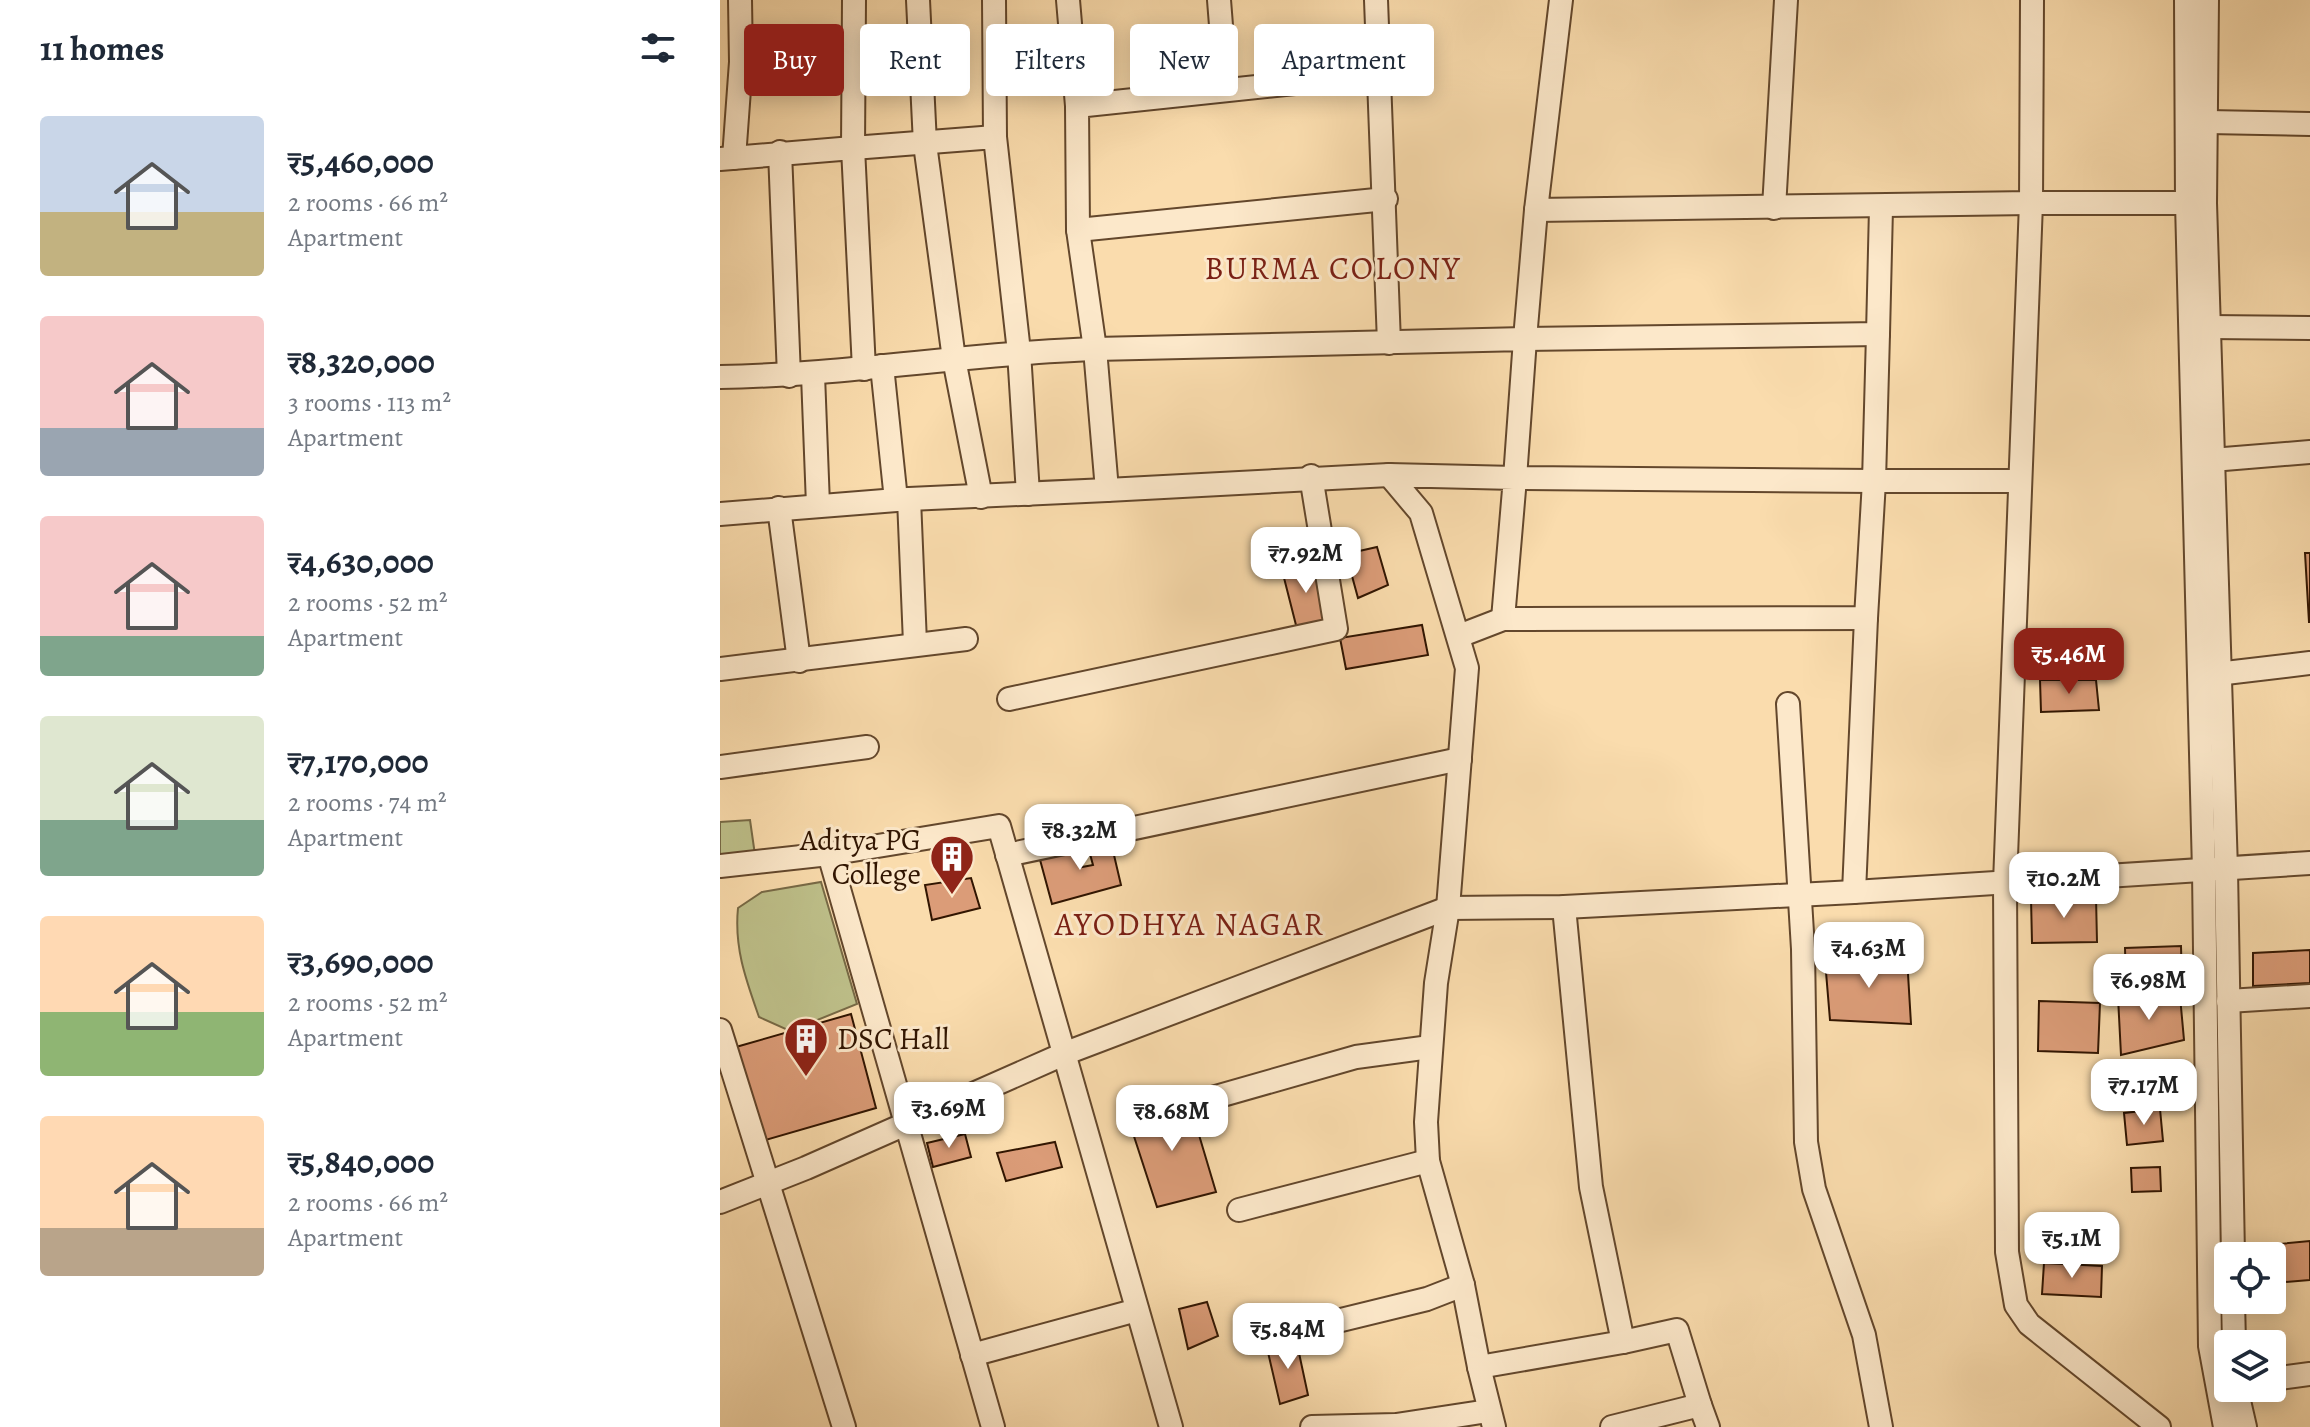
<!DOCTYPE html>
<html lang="en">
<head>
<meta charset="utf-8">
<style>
  :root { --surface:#fff; --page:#f6f6f7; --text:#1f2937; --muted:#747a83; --accent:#8f2418 }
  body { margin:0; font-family:Alegreya,serif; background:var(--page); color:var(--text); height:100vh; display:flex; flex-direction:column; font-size:30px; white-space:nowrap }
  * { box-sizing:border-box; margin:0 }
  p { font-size:26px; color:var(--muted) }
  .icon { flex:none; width:44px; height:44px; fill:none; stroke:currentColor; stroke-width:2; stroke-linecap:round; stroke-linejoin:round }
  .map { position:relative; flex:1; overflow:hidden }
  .sheet { display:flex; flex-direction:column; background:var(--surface); width:720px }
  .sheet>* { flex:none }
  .hud { position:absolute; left:24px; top:24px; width:760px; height:72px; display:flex; gap:16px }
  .fabs { position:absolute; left:1494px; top:1242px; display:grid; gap:16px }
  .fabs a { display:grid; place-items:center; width:72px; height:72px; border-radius:8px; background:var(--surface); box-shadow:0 4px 20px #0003; font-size:40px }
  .price { position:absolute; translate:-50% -68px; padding:0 18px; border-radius:16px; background:#fff; color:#222; font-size:26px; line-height:52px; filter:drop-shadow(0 2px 4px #0008) }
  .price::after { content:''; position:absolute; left:50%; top:48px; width:24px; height:18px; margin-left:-12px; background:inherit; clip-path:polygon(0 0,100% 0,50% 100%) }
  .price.selected { background:var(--accent); color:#fff }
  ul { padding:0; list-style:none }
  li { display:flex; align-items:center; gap:24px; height:200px; padding:0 40px }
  li span { display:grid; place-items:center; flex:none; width:224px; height:160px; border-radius:8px; color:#555 }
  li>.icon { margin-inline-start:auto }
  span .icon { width:96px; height:96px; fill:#fffc; stroke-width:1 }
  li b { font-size:34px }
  h2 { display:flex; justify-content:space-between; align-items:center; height:96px; padding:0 40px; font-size:34px }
  .tag { padding:0 28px; border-radius:8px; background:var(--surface); box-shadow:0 4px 20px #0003; font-size:28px; line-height:72px }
  .tag.selected { background:var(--accent); color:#fff }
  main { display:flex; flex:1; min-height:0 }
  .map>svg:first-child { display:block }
</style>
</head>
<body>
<main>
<section class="sheet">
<h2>11 homes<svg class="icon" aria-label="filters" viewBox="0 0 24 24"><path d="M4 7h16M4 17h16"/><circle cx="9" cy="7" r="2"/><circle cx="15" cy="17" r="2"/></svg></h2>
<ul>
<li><span style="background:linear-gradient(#c9d6e8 60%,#c2b280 0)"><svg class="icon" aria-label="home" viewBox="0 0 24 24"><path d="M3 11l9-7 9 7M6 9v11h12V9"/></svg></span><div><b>₹5,460,000</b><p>2 rooms · 66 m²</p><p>Apartment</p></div></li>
<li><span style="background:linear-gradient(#f6c9c9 70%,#9aa5b1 0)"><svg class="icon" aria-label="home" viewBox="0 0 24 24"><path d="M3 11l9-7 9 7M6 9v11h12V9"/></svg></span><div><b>₹8,320,000</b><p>3 rooms · 113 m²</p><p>Apartment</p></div></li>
<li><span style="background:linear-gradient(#f6c9c9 75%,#7fa58c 0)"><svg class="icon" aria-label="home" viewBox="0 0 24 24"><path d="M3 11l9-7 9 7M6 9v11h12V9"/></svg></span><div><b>₹4,630,000</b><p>2 rooms · 52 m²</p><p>Apartment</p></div></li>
<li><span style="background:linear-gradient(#dfe7d0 65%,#7fa58c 0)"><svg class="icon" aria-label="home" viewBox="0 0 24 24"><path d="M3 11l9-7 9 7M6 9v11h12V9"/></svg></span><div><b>₹7,170,000</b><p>2 rooms · 74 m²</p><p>Apartment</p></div></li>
<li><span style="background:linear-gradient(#ffd9b3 60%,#8fb573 0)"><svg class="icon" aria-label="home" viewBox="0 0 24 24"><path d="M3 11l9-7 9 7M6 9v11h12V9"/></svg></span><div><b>₹3,690,000</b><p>2 rooms · 52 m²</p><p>Apartment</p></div></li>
<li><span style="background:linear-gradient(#ffd9b3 70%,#b9a48a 0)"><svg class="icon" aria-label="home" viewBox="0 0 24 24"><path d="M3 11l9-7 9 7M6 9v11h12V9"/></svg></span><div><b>₹5,840,000</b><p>2 rooms · 66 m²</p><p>Apartment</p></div></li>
</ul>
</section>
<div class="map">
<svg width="1590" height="1427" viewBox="0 0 1590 1427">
  <rect width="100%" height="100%" fill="#fadcad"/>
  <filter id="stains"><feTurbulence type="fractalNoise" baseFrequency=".0025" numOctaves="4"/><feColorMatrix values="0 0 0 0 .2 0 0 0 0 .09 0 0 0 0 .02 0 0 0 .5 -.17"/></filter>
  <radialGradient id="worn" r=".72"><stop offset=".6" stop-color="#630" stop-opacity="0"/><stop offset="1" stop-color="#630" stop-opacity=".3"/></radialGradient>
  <g fill="#bec08a" stroke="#786a46" stroke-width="2">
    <polygon points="30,820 35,855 0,860 0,822"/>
    <path d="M101,882L137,1004L70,1031L39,1017C26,980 14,948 18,908L42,892Z"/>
  </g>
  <g fill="#db9c78" stroke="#311501" stroke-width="2">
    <polygon points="657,547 668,585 638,598 626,554"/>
    <polygon points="1585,553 1590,553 1590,622 1589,622"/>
    <polygon points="595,561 611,620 577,629 562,570"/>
    <polygon points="702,625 708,655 626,669 620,638"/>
    <polygon points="1320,680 1376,680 1379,710 1321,712"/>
    <polygon points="390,838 401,885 332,904 319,856 357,847 362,867 373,865 367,843"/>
    <polygon points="251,878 260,908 212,920 205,885"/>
    <polygon points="1376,897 1377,942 1312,943 1311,898"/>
    <polygon points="1461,946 1462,984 1406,986 1405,948"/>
    <polygon points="1590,950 1590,983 1533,986 1533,953"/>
    <polygon points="1187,957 1191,1024 1110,1020 1105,960"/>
    <polygon points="1460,996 1464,1040 1401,1055 1398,997"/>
    <polygon points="1319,1001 1380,1003 1378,1053 1318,1051"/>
    <polygon points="131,1014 156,1108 42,1141 16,1047"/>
    <polygon points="468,1098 496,1192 437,1207 408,1118"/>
    <polygon points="1440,1109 1443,1141 1407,1145 1404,1113"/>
    <polygon points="245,1134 251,1157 213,1167 207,1143"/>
    <polygon points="335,1142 342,1167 286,1181 277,1153"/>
    <polygon points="1440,1167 1441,1191 1412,1192 1411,1168"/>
    <polygon points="1590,1241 1590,1280 1552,1283 1552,1256 1540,1256 1539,1246"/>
    <polygon points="1324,1263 1382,1266 1381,1297 1322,1294"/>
    <polygon points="487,1302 498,1336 468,1349 459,1309"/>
    <polygon points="576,1339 588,1395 560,1404 547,1348"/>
  </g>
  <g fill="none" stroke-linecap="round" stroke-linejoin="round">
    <g stroke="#63472c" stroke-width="26">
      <g id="minor">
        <polyline points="134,0 133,148 275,137 299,352 308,494"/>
        <polyline points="198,0 205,144 234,359 261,497"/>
        <polyline points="274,0 275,137"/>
        <polyline points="348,0 357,106"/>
        <polyline points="499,0 506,89"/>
        <polyline points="656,0 669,343"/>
        <polyline points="841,0 816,210 1311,203 1312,0"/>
        <polyline points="1466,0 1467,203 1484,871 1490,1346 1505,1427"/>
        <polyline points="1487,0 1485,203 1506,870 1513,1256"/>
        <polyline points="1488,122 1590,124"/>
        <polyline points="60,152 69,376"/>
        <polyline points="14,158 21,62 20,0"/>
        <polyline points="0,159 133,148 144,369"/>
        <polyline points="1054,208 1066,0"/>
        <polyline points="816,210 805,339 1158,334 1161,208"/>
        <polyline points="358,230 666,199"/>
        <polyline points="1489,327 1590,328"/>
        <polyline points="162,366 176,500"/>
        <polyline points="93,375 98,505"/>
        <path d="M0,377C126,375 250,353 375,349L358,230L357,106L660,74"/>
        <polyline points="1492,460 1590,452"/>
        <polyline points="669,475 387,490 375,349 805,339 795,478 1154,481 1158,334"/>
        <polyline points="189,499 195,643"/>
        <polyline points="59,508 79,661"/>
        <polyline points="0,514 189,499 387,490"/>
        <polyline points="739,636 783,619"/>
        <polyline points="0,669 246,639"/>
        <polyline points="1497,674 1590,663"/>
        <polyline points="289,699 616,629 591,476"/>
        <polyline points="1068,704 1083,949 1086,1142 1094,1189 1144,1335 1161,1427"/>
        <polyline points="0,767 147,747"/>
        <polyline points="109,854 273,1427"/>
        <polyline points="287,855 740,759"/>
        <polyline points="0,866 109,854 279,826 451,1427"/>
        <polyline points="1134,892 1146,618"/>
        <polyline points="844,907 871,1187 903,1342 759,1367 743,1285 708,1161 706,1122 716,983 728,908 747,668 701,513 669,475 795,478 783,619 1146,618 1154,481 1300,481"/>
        <polyline points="1508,1001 1590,996"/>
        <polyline points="0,1030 124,1427"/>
        <polyline points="471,1104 636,1057 710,1047"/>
        <polyline points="0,1202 86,1168 346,1053 728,908 844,907 1134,892 1590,863"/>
        <polyline points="519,1210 708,1161"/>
        <polyline points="1513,1300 1514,1344"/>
        <polyline points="535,1341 707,1299 743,1285"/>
        <polyline points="903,1342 957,1330 980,1405"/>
        <polyline points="252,1355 417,1310"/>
        <polyline points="759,1367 774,1427"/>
        <polyline points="1552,1379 1590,1374"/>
        <polyline points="1516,1388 1525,1427"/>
        <polyline points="592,1427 676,1425 768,1411"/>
        <polyline points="892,1427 980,1405 988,1427"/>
        <polyline points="1439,1427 1309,1324 1296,1305 1287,1252 1285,883 1311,203 1485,203"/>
      </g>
    </g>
    <use href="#minor" stroke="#fce8ca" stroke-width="22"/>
  </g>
  <defs>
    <g id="building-pin" transform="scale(2.3)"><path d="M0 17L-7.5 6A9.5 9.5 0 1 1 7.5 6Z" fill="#8f2418" stroke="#fce8ca"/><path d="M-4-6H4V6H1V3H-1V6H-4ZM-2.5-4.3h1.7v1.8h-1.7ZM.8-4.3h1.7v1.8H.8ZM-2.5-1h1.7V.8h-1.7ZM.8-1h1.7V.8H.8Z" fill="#fff"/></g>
  </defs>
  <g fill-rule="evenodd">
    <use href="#building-pin" x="232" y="857"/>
    <use href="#building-pin" x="86" y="1039"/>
  </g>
  <g text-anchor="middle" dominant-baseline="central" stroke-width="6" stroke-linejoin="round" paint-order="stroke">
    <g font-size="30" fill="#311501" stroke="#fce8ca" text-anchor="end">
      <text x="201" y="840">Aditya PG<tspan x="201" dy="34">College</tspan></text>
      <text x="117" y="1039" text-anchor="start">DSC Hall</text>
    </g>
    <g font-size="32" letter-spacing="2" fill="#7a1f14" stroke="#fce8ca">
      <text x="613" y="268">BURMA COLONY</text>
      <text x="470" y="924">AYODHYA NAGAR</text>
    </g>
  </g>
  <rect width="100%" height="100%" filter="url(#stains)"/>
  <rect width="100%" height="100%" fill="url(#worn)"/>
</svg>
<div class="fabs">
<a><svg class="icon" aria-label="locate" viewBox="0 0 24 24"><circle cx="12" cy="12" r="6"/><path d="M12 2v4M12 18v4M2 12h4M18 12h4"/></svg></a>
<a><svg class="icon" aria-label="layers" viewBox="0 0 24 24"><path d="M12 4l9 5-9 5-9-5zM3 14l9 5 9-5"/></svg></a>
</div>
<b class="price" style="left:586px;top:595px">₹7.92M</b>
<b class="price selected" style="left:1349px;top:696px">₹5.46M</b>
<b class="price" style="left:360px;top:872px">₹8.32M</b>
<b class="price" style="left:1344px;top:920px">₹10.2M</b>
<b class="price" style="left:1149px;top:990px">₹4.63M</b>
<b class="price" style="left:1429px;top:1022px">₹6.98M</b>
<b class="price" style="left:1424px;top:1127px">₹7.17M</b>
<b class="price" style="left:229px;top:1150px">₹3.69M</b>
<b class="price" style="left:452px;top:1153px">₹8.68M</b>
<b class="price" style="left:1352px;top:1280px">₹5.1M</b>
<b class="price" style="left:568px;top:1371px">₹5.84M</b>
<div class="hud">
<a class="tag selected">Buy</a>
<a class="tag">Rent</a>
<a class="tag">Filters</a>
<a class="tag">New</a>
<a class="tag">Apartment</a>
</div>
</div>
</main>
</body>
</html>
